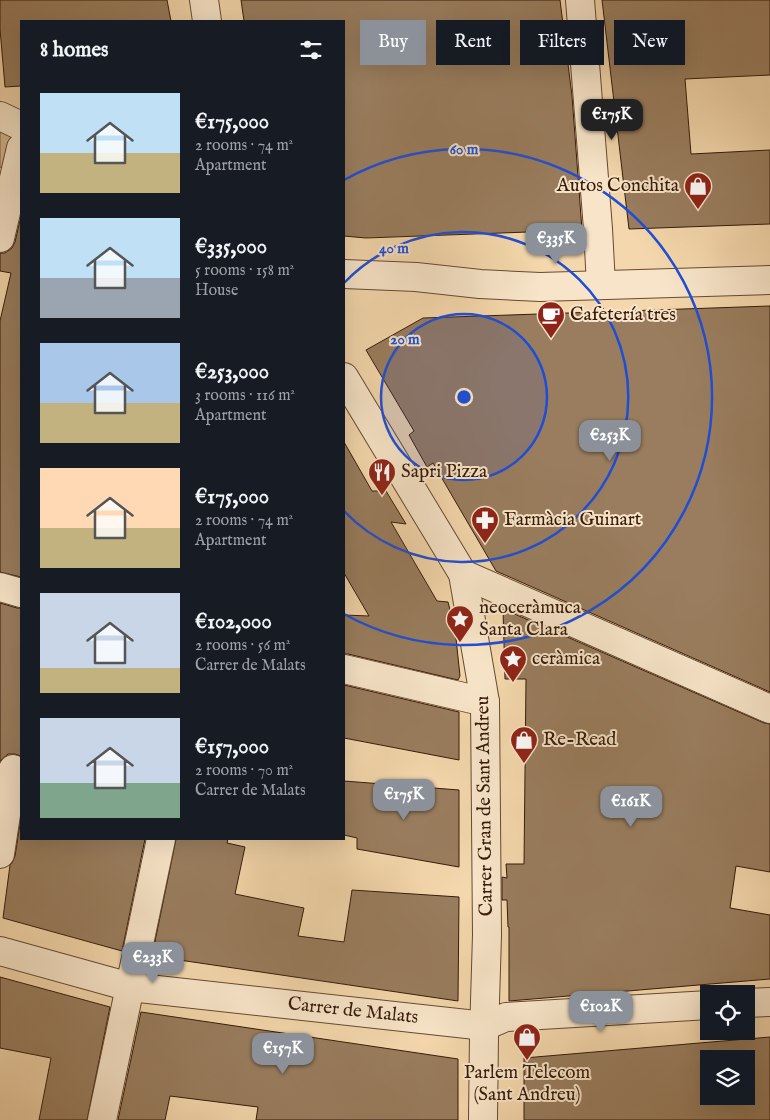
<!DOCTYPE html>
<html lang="en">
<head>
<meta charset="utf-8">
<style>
  :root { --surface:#171b24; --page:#242831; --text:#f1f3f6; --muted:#9ea1a6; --accent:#8c9099 }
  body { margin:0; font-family:"IM FELL English",serif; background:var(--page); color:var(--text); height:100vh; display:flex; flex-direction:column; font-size:19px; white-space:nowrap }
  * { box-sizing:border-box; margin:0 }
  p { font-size:16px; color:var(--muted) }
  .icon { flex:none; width:28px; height:28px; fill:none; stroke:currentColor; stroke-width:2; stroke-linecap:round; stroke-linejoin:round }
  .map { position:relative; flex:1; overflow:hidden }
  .side { position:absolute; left:20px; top:20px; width:325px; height:820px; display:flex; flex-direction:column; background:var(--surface); border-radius:0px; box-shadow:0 5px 20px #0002 }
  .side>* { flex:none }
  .top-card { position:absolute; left:360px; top:20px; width:335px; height:45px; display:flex; gap:10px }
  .tools { position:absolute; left:700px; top:985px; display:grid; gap:10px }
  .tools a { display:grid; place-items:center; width:55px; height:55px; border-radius:0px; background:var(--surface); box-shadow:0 5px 20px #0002; font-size:25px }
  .price { position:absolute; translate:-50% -42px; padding:0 11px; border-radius:10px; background:var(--accent); color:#fff; font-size:16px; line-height:32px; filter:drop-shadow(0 1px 2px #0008) }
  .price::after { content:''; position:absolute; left:50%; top:30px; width:15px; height:11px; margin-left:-8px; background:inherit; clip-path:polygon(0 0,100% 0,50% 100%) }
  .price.active { background:#222; color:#fff }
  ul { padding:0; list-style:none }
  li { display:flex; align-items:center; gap:15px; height:125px; padding:0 20px }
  li span { display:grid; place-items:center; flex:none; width:140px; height:100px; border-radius:0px; color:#555 }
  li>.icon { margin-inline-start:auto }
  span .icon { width:60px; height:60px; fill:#fffc; stroke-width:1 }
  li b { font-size:21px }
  h2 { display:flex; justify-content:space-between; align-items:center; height:60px; padding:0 20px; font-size:21px }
  .pill { padding:0 18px; border-radius:0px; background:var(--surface); box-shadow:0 5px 20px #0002; font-size:18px; line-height:45px }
  .pill.active { background:var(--accent); color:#fff }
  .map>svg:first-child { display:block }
</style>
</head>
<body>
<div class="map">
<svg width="770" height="1120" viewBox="0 0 770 1120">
  <rect width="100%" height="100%" fill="#f4d7ac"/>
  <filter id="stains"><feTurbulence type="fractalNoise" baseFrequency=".004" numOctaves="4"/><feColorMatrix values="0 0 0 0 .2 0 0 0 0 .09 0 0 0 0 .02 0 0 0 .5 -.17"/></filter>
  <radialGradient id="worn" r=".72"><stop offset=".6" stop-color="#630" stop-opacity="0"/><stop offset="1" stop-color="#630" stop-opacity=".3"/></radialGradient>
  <polygon fill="#d4b790" stroke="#85694d" points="0,131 13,137 5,171 0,167"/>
  <g fill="#997d5e" stroke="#361b0a" fill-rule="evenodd">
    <polygon points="0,0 167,0 171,21 21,21 21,86 5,87 0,29"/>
    <polygon points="241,0 560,0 572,96 582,230 366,238 344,236 344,21 244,21"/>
    <polygon points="602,0 770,0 770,75 685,79 691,154 770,150 770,224 629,229"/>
    <polygon points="21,216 21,577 0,572 0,321 11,273 0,271 0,253 5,253 12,248 15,242"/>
    <polygon points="770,306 770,692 496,571 433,463 427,467 409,435 414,431 366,350 423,318"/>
    <polygon points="344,442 372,491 386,491 406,524 391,522 437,601 448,602 455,629 460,676 458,680 348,654 344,654 344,615 369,616 344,573"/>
    <polygon points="0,603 17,608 21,608 21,756 15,754 8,754 0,761"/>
    <polygon points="503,609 764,723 770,724 770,872 736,866 730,908 770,915 770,979 509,1001 509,927 508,927 507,900 502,900 502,877 507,878 506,864 524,864 526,679 505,679"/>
    <polygon points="344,685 459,712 459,760 344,738"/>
    <polygon points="344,781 459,790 459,867 357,849 357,838 344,835"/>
    <polygon points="21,818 21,839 145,839 122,951 3,918 10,865 12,863 15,856"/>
    <polygon points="176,839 228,839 227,843 245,847 235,894 304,908 298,936 344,942 352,890 459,897 458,1001 152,956"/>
    <polygon points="0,977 110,1007 87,1120 39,1120 51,1058 0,1048"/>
    <polygon points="141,1012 458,1059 458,1120 256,1120 258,1107 170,1096 165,1120 118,1120"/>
    <path d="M770,1037V1120H524V1058ZM709,1059H746V1096H709Z"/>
  </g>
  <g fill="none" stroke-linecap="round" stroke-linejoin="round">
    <g stroke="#664a32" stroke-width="30">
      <g id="minor">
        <polyline points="204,0 207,21"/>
        <polyline points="580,0 598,229 601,285"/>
        <polyline points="0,116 21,126"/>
        <polyline points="0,238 21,148"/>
        <polyline points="344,274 416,277 480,284 540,287 770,280"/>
        <polyline points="344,377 463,574 485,702 487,935 484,1035 483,1120"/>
        <polyline points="463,574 770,709"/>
        <polyline points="0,587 21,593"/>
        <polyline points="344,669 485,702"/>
        <polyline points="0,854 13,769"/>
        <polyline points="0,951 130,987 485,1026 506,1017 709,1005"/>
        <polyline points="746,1003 770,1002"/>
        <polyline points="102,1120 161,839"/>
      </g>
    </g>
    <use href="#minor" stroke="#f8e5c9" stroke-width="28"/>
  </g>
  <circle cx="464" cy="397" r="83" fill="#1d4ed8" fill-opacity=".12"/>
  <g fill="none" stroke="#1d4ed8" stroke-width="2.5">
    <circle cx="464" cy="397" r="83"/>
    <path d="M344 283A165 165 0 1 1 344 511"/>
    <path d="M344 180A248 248 0 1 1 344 614"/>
  </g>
  <defs>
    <g id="shop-pin" transform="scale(1.4375)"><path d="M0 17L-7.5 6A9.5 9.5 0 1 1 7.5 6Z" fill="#8f2418" stroke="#f8e5c9"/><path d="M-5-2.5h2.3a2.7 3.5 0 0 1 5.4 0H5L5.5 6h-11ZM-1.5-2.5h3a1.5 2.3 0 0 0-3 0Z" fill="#fff"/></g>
    <g id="cafe-pin" transform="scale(1.4375)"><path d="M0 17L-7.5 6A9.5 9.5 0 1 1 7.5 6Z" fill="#8f2418" stroke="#f8e5c9"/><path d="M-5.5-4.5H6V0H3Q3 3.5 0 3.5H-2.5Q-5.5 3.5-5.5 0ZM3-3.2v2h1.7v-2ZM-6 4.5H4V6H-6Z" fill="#fff"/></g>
    <g id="restaurant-pin" transform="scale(1.4375)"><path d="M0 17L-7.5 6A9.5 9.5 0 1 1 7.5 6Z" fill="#8f2418" stroke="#f8e5c9"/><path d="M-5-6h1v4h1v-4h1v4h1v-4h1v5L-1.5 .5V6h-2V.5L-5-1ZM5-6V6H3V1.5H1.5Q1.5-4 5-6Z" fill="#fff"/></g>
    <g id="pharmacy-pin" transform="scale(1.4375)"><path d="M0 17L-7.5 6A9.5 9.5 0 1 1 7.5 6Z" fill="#8f2418" stroke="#f8e5c9"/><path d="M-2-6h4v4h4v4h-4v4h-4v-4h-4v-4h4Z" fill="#fff"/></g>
    <g id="sight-pin" transform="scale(1.4375)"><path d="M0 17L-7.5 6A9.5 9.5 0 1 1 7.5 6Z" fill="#8f2418" stroke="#f8e5c9"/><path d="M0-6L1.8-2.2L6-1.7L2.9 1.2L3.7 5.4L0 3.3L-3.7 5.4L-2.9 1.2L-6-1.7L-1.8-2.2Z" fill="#fff"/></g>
  </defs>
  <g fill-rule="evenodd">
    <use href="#shop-pin" x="698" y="186"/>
    <use href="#cafe-pin" x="551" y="315"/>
    <use href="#restaurant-pin" x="382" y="472"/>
    <use href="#pharmacy-pin" x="485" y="520"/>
    <use href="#sight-pin" x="460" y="619"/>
    <use href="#sight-pin" x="513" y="659"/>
    <use href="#shop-pin" x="524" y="740"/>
    <use href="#shop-pin" x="527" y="1037"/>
  </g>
  <g text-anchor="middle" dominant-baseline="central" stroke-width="4" stroke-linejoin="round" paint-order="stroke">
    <g font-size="19" fill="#361b0a" stroke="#f8e5c9" text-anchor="start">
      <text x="679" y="186" text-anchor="end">Autos Conchita</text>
      <text x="570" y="315">Cafetería tres</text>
      <text x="401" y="472">Sapri Pizza</text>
      <text x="504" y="520">Farmàcia Guinart</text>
      <text x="479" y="608">neoceràmuca<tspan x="479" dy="22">Santa Clara</tspan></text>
      <text x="532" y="659">ceràmica</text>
      <text x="543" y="740">Re-Read</text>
      <text x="527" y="1073" text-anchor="middle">Parlem Telecom<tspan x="527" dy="22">(Sant Andreu)</tspan></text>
    </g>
    <g font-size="19" fill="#361b0a" stroke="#f8e5c9">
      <text transform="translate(485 806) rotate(-91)">Carrer Gran de Sant Andreu</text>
      <text transform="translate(353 1011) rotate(6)">Carrer de Malats</text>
    </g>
  </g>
  <circle cx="464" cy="397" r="8" fill="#1d4ed8" stroke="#f8e5c9" stroke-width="2.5"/>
  <g font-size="15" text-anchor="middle" font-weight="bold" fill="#1d4ed8" stroke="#f8e5c9" stroke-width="4" stroke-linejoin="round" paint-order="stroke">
    <text x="464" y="154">60 m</text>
    <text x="394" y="253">40 m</text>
    <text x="405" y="344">20 m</text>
  </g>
  <rect width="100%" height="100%" filter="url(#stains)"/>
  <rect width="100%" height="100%" fill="url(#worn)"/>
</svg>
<div class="tools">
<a><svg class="icon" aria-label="locate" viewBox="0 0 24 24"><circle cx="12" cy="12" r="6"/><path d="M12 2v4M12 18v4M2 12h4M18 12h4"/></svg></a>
<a><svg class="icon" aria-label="layers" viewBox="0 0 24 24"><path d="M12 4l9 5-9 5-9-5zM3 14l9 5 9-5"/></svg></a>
</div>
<b class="price active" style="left:612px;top:141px">€175K</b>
<b class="price" style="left:556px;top:265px">€335K</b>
<b class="price" style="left:610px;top:462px">€253K</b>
<b class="price" style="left:404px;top:821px">€175K</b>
<b class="price" style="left:631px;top:828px">€161K</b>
<b class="price" style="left:153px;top:984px">€233K</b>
<b class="price" style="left:601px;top:1033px">€102K</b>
<b class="price" style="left:283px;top:1075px">€157K</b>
<div class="top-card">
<a class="pill active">Buy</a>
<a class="pill">Rent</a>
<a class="pill">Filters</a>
<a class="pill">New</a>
</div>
<section class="side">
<h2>8 homes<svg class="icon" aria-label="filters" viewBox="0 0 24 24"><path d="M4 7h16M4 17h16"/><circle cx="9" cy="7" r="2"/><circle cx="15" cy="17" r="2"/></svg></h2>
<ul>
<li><span style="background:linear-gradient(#bfe0f5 60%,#c2b280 0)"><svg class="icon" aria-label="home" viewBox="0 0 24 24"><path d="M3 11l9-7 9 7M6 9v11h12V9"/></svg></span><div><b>€175,000</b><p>2 rooms · 74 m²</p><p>Apartment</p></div></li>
<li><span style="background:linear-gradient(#bfe0f5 60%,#9aa5b1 0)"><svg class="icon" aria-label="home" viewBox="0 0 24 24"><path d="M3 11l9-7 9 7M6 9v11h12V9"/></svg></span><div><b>€335,000</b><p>5 rooms · 158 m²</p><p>House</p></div></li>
<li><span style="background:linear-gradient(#a9c7e8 60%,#c2b280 0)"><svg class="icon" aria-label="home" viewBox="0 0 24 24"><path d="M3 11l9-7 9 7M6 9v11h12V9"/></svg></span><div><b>€253,000</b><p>3 rooms · 116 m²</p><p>Apartment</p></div></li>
<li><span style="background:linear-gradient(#ffd9b3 60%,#c2b280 0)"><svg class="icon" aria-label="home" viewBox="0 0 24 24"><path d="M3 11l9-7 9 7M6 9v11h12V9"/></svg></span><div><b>€175,000</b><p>2 rooms · 74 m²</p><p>Apartment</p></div></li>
<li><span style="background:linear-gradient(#c9d6e8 75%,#c2b280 0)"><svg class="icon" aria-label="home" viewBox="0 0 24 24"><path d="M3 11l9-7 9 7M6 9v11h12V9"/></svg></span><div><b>€102,000</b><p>2 rooms · 56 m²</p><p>Carrer de Malats</p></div></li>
<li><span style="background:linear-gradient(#c9d6e8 65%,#7fa58c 0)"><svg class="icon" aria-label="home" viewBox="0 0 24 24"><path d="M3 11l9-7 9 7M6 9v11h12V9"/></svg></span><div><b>€157,000</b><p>2 rooms · 70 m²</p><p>Carrer de Malats</p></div></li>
</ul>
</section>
</div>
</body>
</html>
